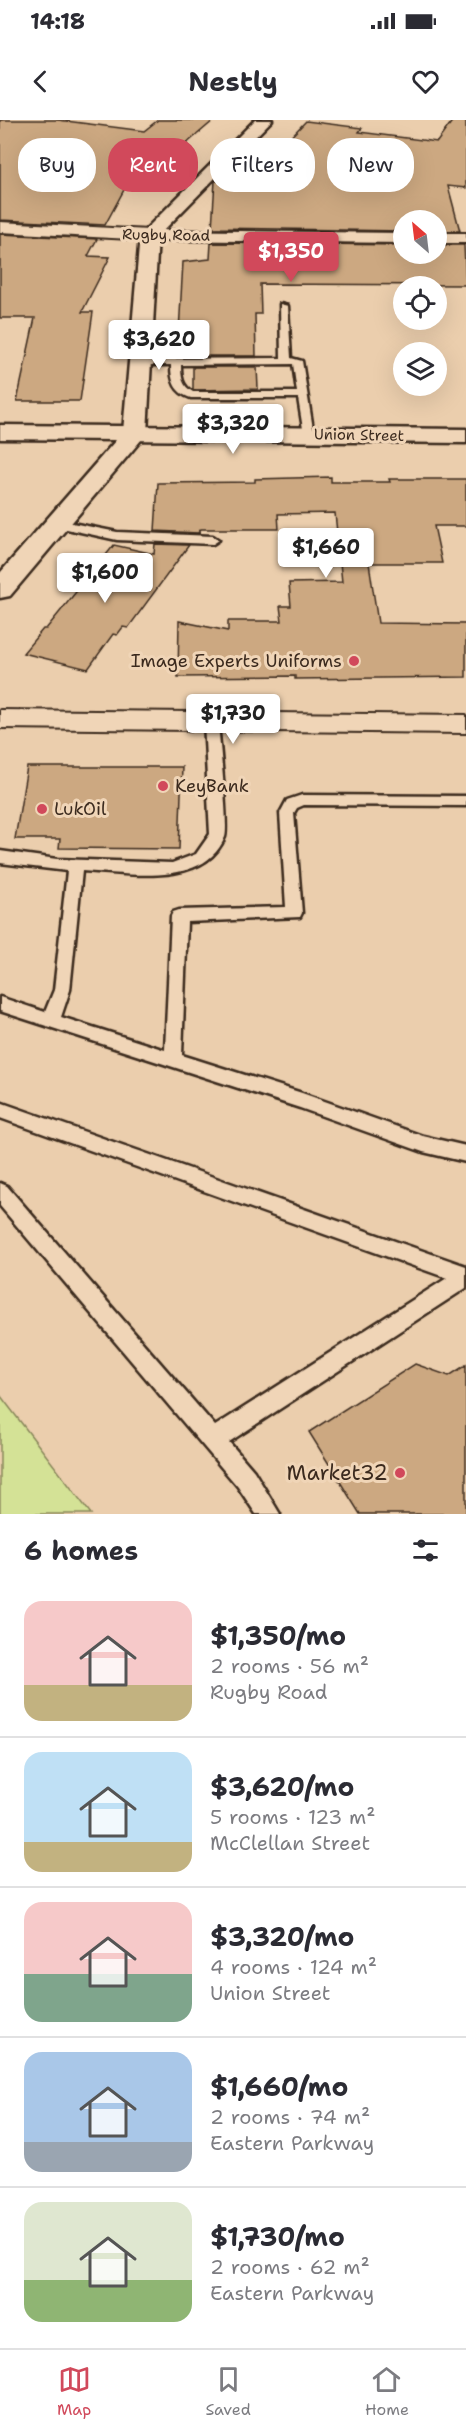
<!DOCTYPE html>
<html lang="en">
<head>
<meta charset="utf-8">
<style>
  :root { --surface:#fff; --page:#f2f2f3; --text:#2b2b33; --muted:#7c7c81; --line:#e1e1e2; --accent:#d1495b }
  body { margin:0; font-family:"Shantell Sans",sans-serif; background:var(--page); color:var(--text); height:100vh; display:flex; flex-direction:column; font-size:22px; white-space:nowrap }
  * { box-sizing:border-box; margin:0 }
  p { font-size:20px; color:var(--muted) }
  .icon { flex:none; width:33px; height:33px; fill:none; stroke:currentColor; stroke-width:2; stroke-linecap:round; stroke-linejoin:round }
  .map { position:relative; height:1394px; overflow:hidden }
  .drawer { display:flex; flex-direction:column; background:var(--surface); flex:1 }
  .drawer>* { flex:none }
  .top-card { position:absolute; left:18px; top:18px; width:430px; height:54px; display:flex; gap:12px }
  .needle { width:39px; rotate:332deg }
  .controls { position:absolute; left:393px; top:90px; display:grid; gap:12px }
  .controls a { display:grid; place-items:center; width:54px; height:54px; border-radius:50%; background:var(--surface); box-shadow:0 6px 24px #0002; font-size:30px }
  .price { position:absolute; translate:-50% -51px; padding:0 14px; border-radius:6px; background:#fff; color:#222; font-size:20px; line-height:39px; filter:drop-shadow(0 2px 3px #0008) }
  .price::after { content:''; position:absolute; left:50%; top:36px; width:18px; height:14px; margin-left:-9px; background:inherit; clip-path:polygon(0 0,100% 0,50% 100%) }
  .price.current { background:var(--accent); color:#fff }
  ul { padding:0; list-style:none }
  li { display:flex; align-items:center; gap:18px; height:150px; padding:0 24px }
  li+li { border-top:2px solid var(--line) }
  li span { display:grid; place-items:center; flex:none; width:168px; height:120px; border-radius:18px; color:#555 }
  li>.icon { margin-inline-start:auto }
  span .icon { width:72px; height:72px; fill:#fffc; stroke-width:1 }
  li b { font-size:26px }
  h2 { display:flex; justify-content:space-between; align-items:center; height:72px; padding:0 24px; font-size:26px }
  .tag { padding:0 21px; border-radius:24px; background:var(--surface); box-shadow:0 6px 24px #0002; font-size:21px; line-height:54px }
  .tag.current { background:var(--accent); color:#fff }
  .status { display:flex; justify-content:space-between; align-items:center; height:42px; padding:0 30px; background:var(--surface); direction:ltr }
  .status svg { height:16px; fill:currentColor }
  header { display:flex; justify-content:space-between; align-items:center; height:78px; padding:0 24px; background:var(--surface); font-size:27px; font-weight:700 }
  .tab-bar { display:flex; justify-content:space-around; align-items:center; height:84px; border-top:2px solid var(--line); background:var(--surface); font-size:16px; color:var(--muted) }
  .tab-bar a { display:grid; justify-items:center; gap:3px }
  .tab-bar .current { color:var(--accent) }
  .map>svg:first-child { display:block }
</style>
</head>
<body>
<div class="status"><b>14:18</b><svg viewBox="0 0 49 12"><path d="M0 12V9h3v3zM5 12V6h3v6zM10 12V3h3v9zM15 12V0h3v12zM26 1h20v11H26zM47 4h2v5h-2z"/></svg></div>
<header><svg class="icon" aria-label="back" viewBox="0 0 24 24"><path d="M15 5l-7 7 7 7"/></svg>Nestly<svg class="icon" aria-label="heart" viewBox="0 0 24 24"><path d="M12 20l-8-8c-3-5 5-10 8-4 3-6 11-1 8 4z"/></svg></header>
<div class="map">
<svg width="466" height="1394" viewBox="0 0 466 1394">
  <rect width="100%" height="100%" fill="#ebcead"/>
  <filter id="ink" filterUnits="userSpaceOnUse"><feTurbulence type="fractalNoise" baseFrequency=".0167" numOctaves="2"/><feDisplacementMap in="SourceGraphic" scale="12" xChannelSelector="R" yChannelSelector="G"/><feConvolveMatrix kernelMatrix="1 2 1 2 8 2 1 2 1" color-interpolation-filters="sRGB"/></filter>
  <g filter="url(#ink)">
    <polygon fill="#d4e296" stroke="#88865a" stroke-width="1.5" points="0,1275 91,1394 0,1394"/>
    <g fill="#cca881" stroke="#3b2a1e" stroke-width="1.5">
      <polygon points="0,0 58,0 144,11 158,0 214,0 172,36 167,36 141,58 135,68 125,68 105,105 0,100"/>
      <polygon points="453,0 466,0 466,68 448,66 460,111 436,111 436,100 404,100 404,111 212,108 215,61 244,61 254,51 257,52 306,1 362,8 359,12 437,22"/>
      <polygon points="0,114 97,119 88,136 110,137 82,192 93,192 80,281 17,281 35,198 0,198"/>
      <polygon points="211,123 404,125 404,134 436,134 436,125 464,125 466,165 260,164 261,194 255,194 256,236 193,236 193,227 188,227 189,215 179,212 183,142 210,139"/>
      <polygon points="193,247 257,247 258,269 193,270"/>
      <polygon points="331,357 331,362 390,362 389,359 466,359 466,406 434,406 442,443 369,443 378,503 466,504 466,557 295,559 295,556 178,557 179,501 228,511 228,501 282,501 280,486 291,486 289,463 342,462 335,393 278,394 279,409 201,409 198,413 155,411 158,363 255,362 255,359"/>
      <polygon points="155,424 189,425 128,508 123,507 117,515 113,514 88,549 23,533 43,509 46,509 114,425 154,434"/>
      <polygon points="27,647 182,647 179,729 59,728 60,719 15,719"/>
      <polygon points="415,1244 449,1256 466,1245 466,1394 360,1394 309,1312"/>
    </g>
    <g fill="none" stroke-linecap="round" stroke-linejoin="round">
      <g stroke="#3b2a1e" stroke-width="5">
        <g id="service">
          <path d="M280,184L288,186L291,238L302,241L314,315L313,317L309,318L304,315L298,278H191C175,273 171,261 171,245H140L135,242L140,239L281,238ZM293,244L297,272H193C182,266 181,257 181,245Z"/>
          <polygon points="57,400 117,412 213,416 219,420 213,424 117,420 53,406 53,402"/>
          <path d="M211,597L218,601C219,619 229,706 225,717C204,769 126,753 82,751L70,870L61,897L165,930L171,796L173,792L179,790L286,787L280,693L287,680L302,675L466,676V686L304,685L297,688L294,693L302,793L300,797L187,802L182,935L302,973L423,1016L466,1026V1042L423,1032L300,988L0,891V877L45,892L54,870L67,751L0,743V731L57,739L172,743L196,734L210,714L204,601Z"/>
          <polygon points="0,982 466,1146 466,1168 229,1322 254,1351 280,1394 256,1394 238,1367 0,1086 0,1063 7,1066 215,1306 447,1158 0,998"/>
        </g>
      </g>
      <g stroke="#3b2a1e" stroke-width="4">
        <g id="minor">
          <polygon points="0,102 149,110 404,113 404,123 149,120 0,112"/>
          <rect x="436" y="113" width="30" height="10"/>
          <polygon points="0,590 466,595 466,613 0,608"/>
        </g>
      </g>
      <g stroke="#3b2a1e" stroke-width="5">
        <polygon id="tertiary" points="255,0 272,0 158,116 147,313 10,476 0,478 0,453 123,312 140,115"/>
      </g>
      <g stroke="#3b2a1e" stroke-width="5">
        <polygon id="secondary" points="0,305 466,309 466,323 0,319"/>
      </g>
      <use href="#service" fill="#f0d5b7" fill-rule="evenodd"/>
      <use href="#minor" fill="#f0d5b7" fill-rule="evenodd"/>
      <use href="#tertiary" fill="#f0d5b7" fill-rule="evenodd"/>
      <use href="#secondary" fill="#f0d5b7" fill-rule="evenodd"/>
    </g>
  </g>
  <g fill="#d1495b" stroke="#f0d5b7" stroke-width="2">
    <circle cx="354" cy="541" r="6"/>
    <circle cx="163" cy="666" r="6"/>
    <circle cx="42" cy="689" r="6"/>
    <circle cx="400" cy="1353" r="6"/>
  </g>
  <g text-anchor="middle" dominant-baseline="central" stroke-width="6" stroke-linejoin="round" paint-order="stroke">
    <g font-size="15" fill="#3b2a1e" stroke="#f0d5b7">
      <text transform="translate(166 115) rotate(1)">Rugby Road</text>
      <text transform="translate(359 315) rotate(1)">Union Street</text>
    </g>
    <g font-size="18" fill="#3b2a1e" stroke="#f0d5b7" text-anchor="start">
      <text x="342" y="541" text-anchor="end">Image Experts Uniforms</text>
      <text x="175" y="666">KeyBank</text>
      <text x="54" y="689">LukOil</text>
    </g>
    <g font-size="21" fill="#3b2a1e" stroke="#f0d5b7" text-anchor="end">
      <text x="388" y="1353">Market32</text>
    </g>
  </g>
</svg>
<div class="controls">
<a><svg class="needle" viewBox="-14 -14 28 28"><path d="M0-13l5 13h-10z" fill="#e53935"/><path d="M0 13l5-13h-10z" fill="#7c7c81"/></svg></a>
<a><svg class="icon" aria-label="locate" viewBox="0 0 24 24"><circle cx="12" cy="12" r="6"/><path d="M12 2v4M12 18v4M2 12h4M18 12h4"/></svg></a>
<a><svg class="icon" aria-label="layers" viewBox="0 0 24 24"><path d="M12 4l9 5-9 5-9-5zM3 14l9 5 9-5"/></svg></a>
</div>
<b class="price current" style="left:291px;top:163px">$1,350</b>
<b class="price" style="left:159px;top:251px">$3,620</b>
<b class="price" style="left:233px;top:335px">$3,320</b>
<b class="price" style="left:326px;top:459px">$1,660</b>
<b class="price" style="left:105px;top:484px">$1,600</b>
<b class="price" style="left:233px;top:625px">$1,730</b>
<div class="top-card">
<a class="tag">Buy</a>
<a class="tag current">Rent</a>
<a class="tag">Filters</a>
<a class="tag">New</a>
</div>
</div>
<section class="drawer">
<h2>6 homes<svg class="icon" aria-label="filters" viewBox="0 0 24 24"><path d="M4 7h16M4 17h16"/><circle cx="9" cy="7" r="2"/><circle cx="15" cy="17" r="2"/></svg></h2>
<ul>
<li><span style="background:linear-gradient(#f6c9c9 70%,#c2b280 0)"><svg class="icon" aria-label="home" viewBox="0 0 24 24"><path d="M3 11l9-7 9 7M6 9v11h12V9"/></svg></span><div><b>$1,350/mo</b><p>2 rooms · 56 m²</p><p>Rugby Road</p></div></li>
<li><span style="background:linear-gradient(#bfe0f5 75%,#c2b280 0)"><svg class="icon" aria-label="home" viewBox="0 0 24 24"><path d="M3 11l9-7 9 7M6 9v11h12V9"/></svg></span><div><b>$3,620/mo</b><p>5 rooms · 123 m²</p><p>McClellan Street</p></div></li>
<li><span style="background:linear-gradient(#f6c9c9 60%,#7fa58c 0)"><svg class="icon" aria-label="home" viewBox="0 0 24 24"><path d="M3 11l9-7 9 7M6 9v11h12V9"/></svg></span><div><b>$3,320/mo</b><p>4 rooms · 124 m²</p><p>Union Street</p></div></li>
<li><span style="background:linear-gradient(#a9c7e8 75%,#9aa5b1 0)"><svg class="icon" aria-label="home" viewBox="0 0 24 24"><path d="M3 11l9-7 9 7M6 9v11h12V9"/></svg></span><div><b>$1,660/mo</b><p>2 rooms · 74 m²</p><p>Eastern Parkway</p></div></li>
<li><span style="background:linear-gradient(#dfe7d0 65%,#8fb573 0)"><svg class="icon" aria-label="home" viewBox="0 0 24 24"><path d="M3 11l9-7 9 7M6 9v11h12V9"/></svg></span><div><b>$1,730/mo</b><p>2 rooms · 62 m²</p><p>Eastern Parkway</p></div></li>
</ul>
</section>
<nav class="tab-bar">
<a class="current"><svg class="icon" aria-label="map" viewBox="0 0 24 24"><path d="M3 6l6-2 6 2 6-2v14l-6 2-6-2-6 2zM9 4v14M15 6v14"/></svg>Map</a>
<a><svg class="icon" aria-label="saved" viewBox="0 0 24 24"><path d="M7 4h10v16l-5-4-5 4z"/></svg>Saved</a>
<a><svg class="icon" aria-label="home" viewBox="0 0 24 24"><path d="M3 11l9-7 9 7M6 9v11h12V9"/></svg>Home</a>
</nav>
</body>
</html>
